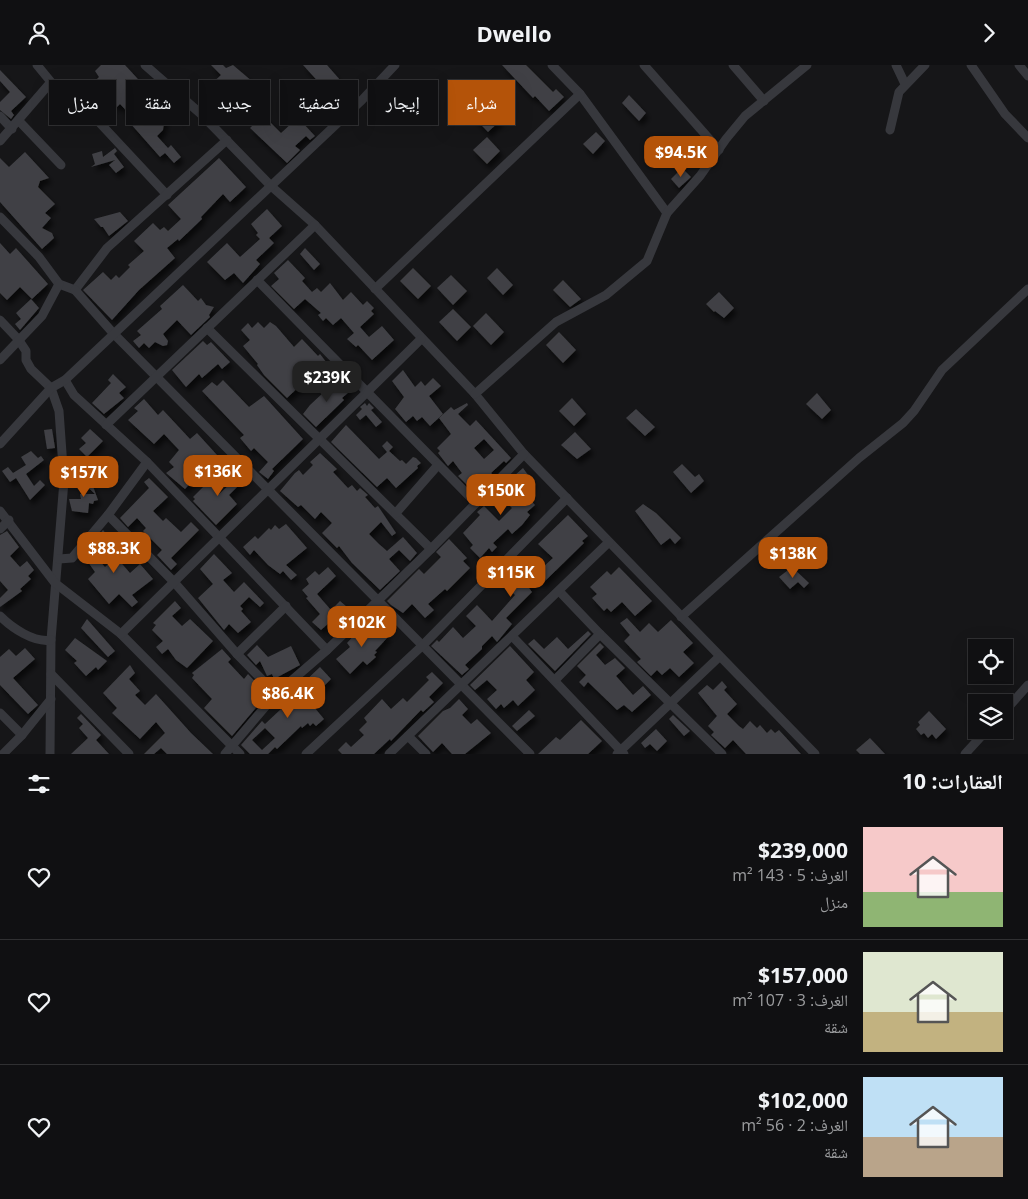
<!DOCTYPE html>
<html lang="ar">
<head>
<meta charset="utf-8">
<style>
  :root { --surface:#101012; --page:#19191b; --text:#f1f3f6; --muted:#9c9d9f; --line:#303032; --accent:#b45309 }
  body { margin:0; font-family:"Open Sans","Noto Naskh Arabic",sans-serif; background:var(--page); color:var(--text); direction:rtl; height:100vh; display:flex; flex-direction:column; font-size:19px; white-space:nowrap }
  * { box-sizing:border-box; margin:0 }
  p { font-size:16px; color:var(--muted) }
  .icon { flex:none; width:28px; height:28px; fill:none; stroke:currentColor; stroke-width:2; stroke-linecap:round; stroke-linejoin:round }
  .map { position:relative; height:689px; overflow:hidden; direction:ltr }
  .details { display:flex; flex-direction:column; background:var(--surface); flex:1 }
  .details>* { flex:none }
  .banner { position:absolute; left:15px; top:15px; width:500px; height:45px; direction:rtl; display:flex; gap:10px }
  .tools { position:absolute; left:968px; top:574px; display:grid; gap:10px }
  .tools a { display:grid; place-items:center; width:45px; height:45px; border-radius:0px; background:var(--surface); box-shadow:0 5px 20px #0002,0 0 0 1px var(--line); font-size:25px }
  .price { position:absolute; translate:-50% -42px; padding:0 11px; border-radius:10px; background:var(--accent); color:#fff; font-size:16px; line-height:32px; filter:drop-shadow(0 1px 2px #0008) }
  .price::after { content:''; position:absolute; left:50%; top:30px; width:15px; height:11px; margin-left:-8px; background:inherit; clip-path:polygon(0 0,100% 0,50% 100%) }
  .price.active { background:#222; color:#fff }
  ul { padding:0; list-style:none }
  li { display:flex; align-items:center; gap:15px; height:125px; padding:0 25px }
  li+li { border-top:1px solid var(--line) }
  li span { display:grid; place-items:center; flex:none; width:140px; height:100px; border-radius:0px; color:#555 }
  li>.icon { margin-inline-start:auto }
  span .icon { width:60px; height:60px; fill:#fffc; stroke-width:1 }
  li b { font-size:21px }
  h2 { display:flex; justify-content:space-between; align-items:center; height:60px; padding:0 25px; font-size:21px }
  .chip { padding:0 18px; border-radius:0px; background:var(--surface); box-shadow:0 5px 20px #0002,0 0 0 1px var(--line); font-size:18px; line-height:45px }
  .chip.active { background:var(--accent); color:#fff }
  header { display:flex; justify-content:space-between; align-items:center; height:65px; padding:0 25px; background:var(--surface); font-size:22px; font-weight:700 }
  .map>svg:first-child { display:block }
</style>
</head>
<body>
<header><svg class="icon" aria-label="forward" viewBox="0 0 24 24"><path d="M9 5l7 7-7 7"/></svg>Dwello<svg class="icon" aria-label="person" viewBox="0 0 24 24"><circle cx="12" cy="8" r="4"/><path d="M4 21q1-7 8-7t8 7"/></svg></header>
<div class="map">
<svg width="1028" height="689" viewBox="0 0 1028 689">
  <defs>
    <filter id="shadow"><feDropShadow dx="3" dy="5" stdDeviation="2.5" flood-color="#0009"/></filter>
  </defs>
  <rect width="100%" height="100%" fill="#161618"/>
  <g fill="#404145" fill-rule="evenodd" filter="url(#shadow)">
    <polygon points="101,0 125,0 148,25 144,29 146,32 140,38 150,49 162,39 166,44 163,65 157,71 168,83 171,80 181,92 174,98 165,88 160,92 130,58 134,54 120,39 117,42 100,23 87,35 82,29 99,12 95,6"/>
    <polygon points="211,0 223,0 226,3 233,0 260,23 239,43 241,44 233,53 225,44 231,39 209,21 221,10"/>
    <polygon points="303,0 327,0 354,31 348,37 341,31 340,32 327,20 324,23"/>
    <polygon points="502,0 526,0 553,27 556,24 564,32 549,46 535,31 533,33"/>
    <polygon points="0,5 26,32 11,46 14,50 11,54 0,45 0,37 10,27 0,16"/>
    <polygon points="466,18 501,55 488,67 453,31"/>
    <polygon points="629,30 646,48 639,56 622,38"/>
    <polygon points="263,50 281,68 292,58 294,60 300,55 315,71 310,75 306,71 295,81 300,85 287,98 250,63"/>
    <polygon points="596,67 605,76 593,89 583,79"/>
    <polygon points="487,72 500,86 487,99 473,85"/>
    <polygon points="115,83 117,86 114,89 124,102 116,108 109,100 115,95 91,102 95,99 92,89 102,86 103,92"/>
    <polygon points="25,87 49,113 40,116 38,122 55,139 45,148 51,153 42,163 52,168 54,173 42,184 0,137 0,93 9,102"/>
    <polygon points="219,93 246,122 230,137 223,129 201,152 202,154 179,176 178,174 167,183 175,193 139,225 112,255 83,225 103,207 111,215 116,210 119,213 130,202 128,200 144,186 134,176 153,158 160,165 164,162 168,166 181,154 168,140"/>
    <polygon points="682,103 691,112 679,123 671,114"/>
    <polygon points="267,144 282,161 269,173 274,178 256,195 260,199 243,218 234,208 225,215 207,197 227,178 240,192 260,174 256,170 258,168 251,159"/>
    <polygon points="120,147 128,156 109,171 103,162 101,162 94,154"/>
    <polygon points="0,178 10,189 16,183 48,219 32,234 20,222 7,235 0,228"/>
    <polygon points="305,183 320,199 314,205 300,189"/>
    <polygon points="288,195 305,213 302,216 312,227 317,223 321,227 330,218 343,235 351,227 363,240 367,236 374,243 371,246 374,249 360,262 369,272 382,261 394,275 372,295 358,280 356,282 347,274 354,268 341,253 333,260 326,253 323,256 318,250 321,248 305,234 294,244 271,221 279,214 274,208"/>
    <polygon points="413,203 431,221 418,234 400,216"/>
    <polygon points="497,203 513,220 503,230 487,213"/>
    <polygon points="451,210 467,226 453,240 437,223"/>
    <polygon points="563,215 581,234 570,242 553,225"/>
    <polygon points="183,220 198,236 201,233 206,240 214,242 209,250 210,252 191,270 177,255 163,269 168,276 167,280 163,281 155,277 149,283 144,278 139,283 133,276 141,270 137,266 162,244 160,241"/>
    <polygon points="719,227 734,243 724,253 715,246 714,247 706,239"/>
    <polygon points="31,234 39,243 20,265 15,259 21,254 16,248"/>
    <polygon points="453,244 471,262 457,276 439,257"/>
    <polygon points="486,248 504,267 491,280 473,261"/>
    <polygon points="258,257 264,263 270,257 276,261 294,282 302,274 318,291 320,289 330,302 310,318 306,315 287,333 264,310 257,300 258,299 243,281 250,275 241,265 248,258 252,263"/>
    <polygon points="559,267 576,285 563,298 546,280"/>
    <polygon points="203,276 207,280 211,277 230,297 222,304 218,299 202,313 199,309 186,322 172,305"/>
    <polygon points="403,305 415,322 421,316 425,321 433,313 441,321 429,331 443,349 430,361 422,352 417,356 413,351 406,357 395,344 404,332 392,316"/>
    <polygon points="113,309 126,322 119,328 124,333 104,349 92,338 111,318 108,315"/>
    <polygon points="340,312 349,327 342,333 344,335 316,362 303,349 310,340"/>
    <polygon points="223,315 249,342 264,331 303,374 272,404 274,406 268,414 259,407 268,397 254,383 251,386 240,373 244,370 202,326 212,317 217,321"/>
    <polygon points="817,328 831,345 822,354 806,339"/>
    <polygon points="572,333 586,349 574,361 559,346"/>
    <polygon points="144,334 158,350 163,345 190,374 197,368 217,390 185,424 166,408 174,402 169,397 179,385 164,369 154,379 128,355 138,346 134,343"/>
    <polygon points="365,338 367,341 369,338 374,343 371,345 382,357 376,362 366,350 360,355 356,350 362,344 360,342"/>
    <path d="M467,338L468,340L458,349L470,361L476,355L511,393L506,398L504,396L491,408L494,411L476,429L458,411L462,408L453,396L448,401L438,388L440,386L437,383L451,369L439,353L451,342L454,345ZM484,374L494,385L484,394L474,383Z"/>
    <polygon points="636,344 655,362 645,371 626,353"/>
    <polygon points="346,360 379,394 387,387 382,381 387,376 393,382 389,386 400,396 402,395 406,399 413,392 416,393 421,398 417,401 418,403 396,423 387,413 377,422 331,377"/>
    <polygon points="52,364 55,383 47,384 44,365"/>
    <polygon points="90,364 103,376 87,392 79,384 86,378 81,373"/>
    <polygon points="575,367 591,384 577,394 561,380"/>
    <polygon points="31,386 38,393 41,391 44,395 26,409 34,421 40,415 45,420 30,435 16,413 10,417 2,406 8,402 13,408 26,400 21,392"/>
    <polygon points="320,388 337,404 333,407 348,423 352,420 357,426 360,423 368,430 365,432 375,443 378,441 396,468 392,471 381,457 369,469 379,479 387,486 403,472 417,488 410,496 399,485 389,494 400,506 380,525 352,498 339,481 337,483 322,468 332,458 321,447 315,454 301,440 298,442 280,426 295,408 299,405 303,410 313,400 310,397"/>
    <polygon points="682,399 695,412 699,409 704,416 691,428 673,407"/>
    <polygon points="228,400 243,416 229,430 237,439 216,460 193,436 195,434 193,432 208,417 219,429 229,420 219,408"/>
    <polygon points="523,403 533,417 523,427 535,440 527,447 530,450 522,460 512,469 508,464 493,478 497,482 492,487 489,483 480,493 470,483 473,480 463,468 480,450 477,447 484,441 499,456 512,443 510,441 513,439 502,427 500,430 497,426"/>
    <polygon points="85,410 91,416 98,435 94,436 93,439 89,438 88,448 72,446 69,434 81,434 80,429 95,429 80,415"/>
    <polygon points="149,413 168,432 153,446 163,456 166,453 181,467 191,457 199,465 171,493 177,499 171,505 157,490 162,485 143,466 146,463 137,453 128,462 120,453 149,423 144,417"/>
    <polygon points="643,439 656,448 681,473 675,479 670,473 661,480 635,446"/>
    <polygon points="568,450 588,471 582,476 584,478 543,518 539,514 529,523 532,527 506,553 512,559 497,577 492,571 482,581 482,584 465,600 469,604 462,610 431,581 437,575 439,577 453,562 463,573 476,561 466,551 477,540 492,556 515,530 510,525 520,515 516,511 533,494 542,503 553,493 538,479"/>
    <polygon points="286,459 307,483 286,500 297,510 291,515 283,506 280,509 268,500 254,485 250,490 243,482 255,471 258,474 269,463 271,465 275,460 279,464"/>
    <polygon points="103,465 113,477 97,493 105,502 116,492 130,508 140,499 153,514 132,530 138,537 132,542 119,529 109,539 88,514 95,507 83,490"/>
    <polygon points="7,466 19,482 10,491 20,502 27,496 34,505 28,511 31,514 20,524 22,526 0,542 0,533 8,525 0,516 0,470"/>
    <polygon points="449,474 467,493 463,496 470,503 447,526 445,524 428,539 434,545 425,553 412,539 403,548 391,540 387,536 419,504 424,509 441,492 436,487"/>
    <polygon points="214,489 232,508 223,515 234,527 244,517 264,538 260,542 249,532 240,541 243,544 241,546 251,557 238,568 229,559 224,565 198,533 213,519 200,504"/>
    <polygon points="328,502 336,511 317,529 331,545 340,536 347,542 338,551 345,558 338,565 330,557 321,565 312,557 320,549 306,533 308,532 302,525 309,519 306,514 315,506 319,510"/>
    <polygon points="619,502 652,536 635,551 622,537 611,547 607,543 604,546 592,533 597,529 590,522 607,506 611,510"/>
    <polygon points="792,502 809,518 804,523 798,517 790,524 779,512"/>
    <polygon points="175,536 181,543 172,551 182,561 190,554 213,576 187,603 176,595 168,584 162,589 156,582 163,576 152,565 156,560 153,558"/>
    <polygon points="627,553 640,567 649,558 658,567 671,555 693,578 683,587 694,598 679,612 670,603 662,610 657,605 651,611 637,597 641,594 624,576 630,570 620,558"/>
    <polygon points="87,554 115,586 108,592 81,563"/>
    <polygon points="365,558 374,567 379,562 388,572 375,586 377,587 374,590 376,592 367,600 363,596 350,609 336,594 350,582 347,578"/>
    <polygon points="588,566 591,569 555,606 528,579 534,574 544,584 557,572 568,584"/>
    <polygon points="75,573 107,596 98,605 96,602 86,611 74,598 77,596 65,585"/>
    <polygon points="600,578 604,582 596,590 605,600 615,593 625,603 616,611 633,630 643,621 651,630 632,647 624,640 617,645 588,617 584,622 579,617 586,610 577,601"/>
    <polygon points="257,580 268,592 291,581 300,600 274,614 272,609 267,611 260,596 256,600 247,590"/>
    <polygon points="510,581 534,607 526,615 535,625 518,641 513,635 504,643 501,639 496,644 487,634 497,625 487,615 475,625 470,620"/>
    <polygon points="25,583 35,594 13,613 38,640 28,649 0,620 0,592 9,584 16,591"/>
    <polygon points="222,584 231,594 228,597 244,614 248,609 265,627 256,634 260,638 232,671 204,643 212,634 192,613 194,610 192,608"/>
    <polygon points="130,600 135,608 129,614 140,626 135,630 145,640 156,629 191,668 213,689 167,689 161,683 154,689 144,689 165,668 156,657 140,674 112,648 117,643 103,628"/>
    <path d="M320,602L331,614L309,636L324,654L316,661L313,658L310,661L308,658L302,663L301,661L277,684L275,682L268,689H250L241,680L262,656L265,659L281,644L285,649L279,636L280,634L291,645L302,635L300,632L307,626L301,620ZM265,663L275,673L262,685L252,675Z"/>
    <polygon points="432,607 443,618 429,632 434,637 423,647 421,645 391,676 390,674 374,689 342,689 338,685 346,677 351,682 364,670 359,665 367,657 364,653 382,634 391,644 403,633 407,637 429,615 426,612"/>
    <polygon points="722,616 727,622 724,625 737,639 727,649 739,661 743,664 750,656 757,663 760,660 767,668 771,664 775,668 779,665 801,689 746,689 733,675 725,683 711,670 714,667 708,661 717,651 698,628 707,620 713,625"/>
    <polygon points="459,634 468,644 462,650 471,659 477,654 491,668 465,689 452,689 442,678 433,687 418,671 443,646 450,643"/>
    <polygon points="529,645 535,651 517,666 512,661"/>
    <polygon points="929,646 946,664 936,674 932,669 928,673 924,668 921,670 916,664 920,660 918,657"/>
    <polygon points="81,649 101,670 96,675 109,689 71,689 88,673 79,663 83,659 77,653"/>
    <polygon points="673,650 690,666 684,671 669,654"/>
    <polygon points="581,655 602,676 588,689 538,689 556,672 560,675"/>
    <polygon points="656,664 667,676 657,686 650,679 645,683 641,678"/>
    <polygon points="870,673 885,689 860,689 856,685"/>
  </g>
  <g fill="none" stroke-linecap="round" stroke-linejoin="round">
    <g stroke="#37383d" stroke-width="9">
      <polyline points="145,0 201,49 271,121 315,160 475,329 524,389 815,689"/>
      <polyline points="552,0 580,29 667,148"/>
      <polyline points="644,0 719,85"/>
      <polyline points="733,0 764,36"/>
      <polyline points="896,0 905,19"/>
      <polyline points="971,0 1005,49 1028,73"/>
      <polyline points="1019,0 1028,11"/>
      <polyline points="70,26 167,130"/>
      <polyline points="0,51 12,64"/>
      <polyline points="19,56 61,100"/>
      <polyline points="890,65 899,27 925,0"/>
      <polyline points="0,76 51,17 37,0"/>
      <polyline points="0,152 39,192 59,219 75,225 107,183 227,75"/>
      <polyline points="257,215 476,438"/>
      <polyline points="375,224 580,29"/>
      <polyline points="75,225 113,268 530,689"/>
      <polyline points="0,255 18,274 26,286 26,295 31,304 51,323 59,346 64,416 51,575 50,689"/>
      <polyline points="207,263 431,484"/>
      <polyline points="0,295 42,251 59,219"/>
      <polyline points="65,315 74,330 147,397 327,585"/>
      <polyline points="475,329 556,257 606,230 647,196 667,148 700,111 726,74 745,51 807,0"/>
      <polyline points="106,360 315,160"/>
      <polyline points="0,379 51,323 65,315 362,35 395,0"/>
      <polyline points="0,446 55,518 121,569 240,689"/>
      <polyline points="396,448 438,400"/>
      <polyline points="108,450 174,517 237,589 276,629"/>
      <polyline points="0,464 9,455"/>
      <polyline points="59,494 72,493 108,450 147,397"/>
      <polyline points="559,526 600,569 722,689"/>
      <path d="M0,551C12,563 34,578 51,575"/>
      <polyline points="681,552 859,393 903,358 914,346 942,305 1028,224"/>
      <polyline points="121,569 421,274"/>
      <polyline points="512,571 624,689"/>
      <polyline points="237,589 286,541"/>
      <polyline points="51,609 129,689"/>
      <polyline points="555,615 600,569"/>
      <polyline points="1004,647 1028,620"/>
      <polyline points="0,648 22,670"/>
      <polyline points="408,671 426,689"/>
      <polyline points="3,689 22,670 51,634"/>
      <polyline points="225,689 276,629 327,585 431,484 524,389"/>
      <polyline points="306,689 423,580 567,433"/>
      <polyline points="389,689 609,477"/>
      <polyline points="617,689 719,592"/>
      <polyline points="965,689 987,665"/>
    </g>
  </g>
</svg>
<div class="tools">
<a><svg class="icon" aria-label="locate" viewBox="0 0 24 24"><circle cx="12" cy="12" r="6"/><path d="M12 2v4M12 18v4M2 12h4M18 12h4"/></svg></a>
<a><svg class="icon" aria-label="layers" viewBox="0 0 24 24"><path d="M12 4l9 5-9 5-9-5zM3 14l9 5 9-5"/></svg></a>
</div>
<b class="price" style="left:681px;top:113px">$94.5K</b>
<b class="price active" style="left:327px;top:338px">$239K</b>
<b class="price" style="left:218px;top:432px">$136K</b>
<b class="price" style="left:84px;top:433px">$157K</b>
<b class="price" style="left:501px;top:451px">$150K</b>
<b class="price" style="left:114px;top:509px">$88.3K</b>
<b class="price" style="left:793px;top:514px">$138K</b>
<b class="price" style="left:511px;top:533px">$115K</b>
<b class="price" style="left:362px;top:583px">$102K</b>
<b class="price" style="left:288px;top:654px">$86.4K</b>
<div class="banner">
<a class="chip active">شراء</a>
<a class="chip">إيجار</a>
<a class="chip">تصفية</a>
<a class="chip">جديد</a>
<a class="chip">شقة</a>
<a class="chip">منزل</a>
</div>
</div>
<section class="details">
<h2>العقارات: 10<svg class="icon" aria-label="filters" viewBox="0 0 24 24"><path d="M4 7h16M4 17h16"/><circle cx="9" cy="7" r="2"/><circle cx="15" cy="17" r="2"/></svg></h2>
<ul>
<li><span style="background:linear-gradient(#f6c9c9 65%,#8fb573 0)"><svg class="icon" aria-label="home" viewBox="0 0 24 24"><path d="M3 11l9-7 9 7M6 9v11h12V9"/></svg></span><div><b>$239,000</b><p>الغرف: 5 · 143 m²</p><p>منزل</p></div><svg class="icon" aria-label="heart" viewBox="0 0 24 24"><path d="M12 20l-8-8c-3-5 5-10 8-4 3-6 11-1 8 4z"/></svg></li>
<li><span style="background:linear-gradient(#dfe7d0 60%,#c2b280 0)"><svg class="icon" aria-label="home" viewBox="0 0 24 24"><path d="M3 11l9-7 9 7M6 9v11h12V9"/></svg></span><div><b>$157,000</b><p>الغرف: 3 · 107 m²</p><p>شقة</p></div><svg class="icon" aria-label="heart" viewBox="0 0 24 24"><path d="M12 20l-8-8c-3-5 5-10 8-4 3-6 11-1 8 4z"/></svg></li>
<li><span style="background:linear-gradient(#bfe0f5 60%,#b9a48a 0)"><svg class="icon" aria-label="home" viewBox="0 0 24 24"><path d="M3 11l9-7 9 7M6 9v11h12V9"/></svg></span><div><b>$102,000</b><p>الغرف: 2 · 56 m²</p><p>شقة</p></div><svg class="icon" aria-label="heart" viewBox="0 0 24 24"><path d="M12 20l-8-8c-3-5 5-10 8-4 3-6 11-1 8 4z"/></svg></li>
</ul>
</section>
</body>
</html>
